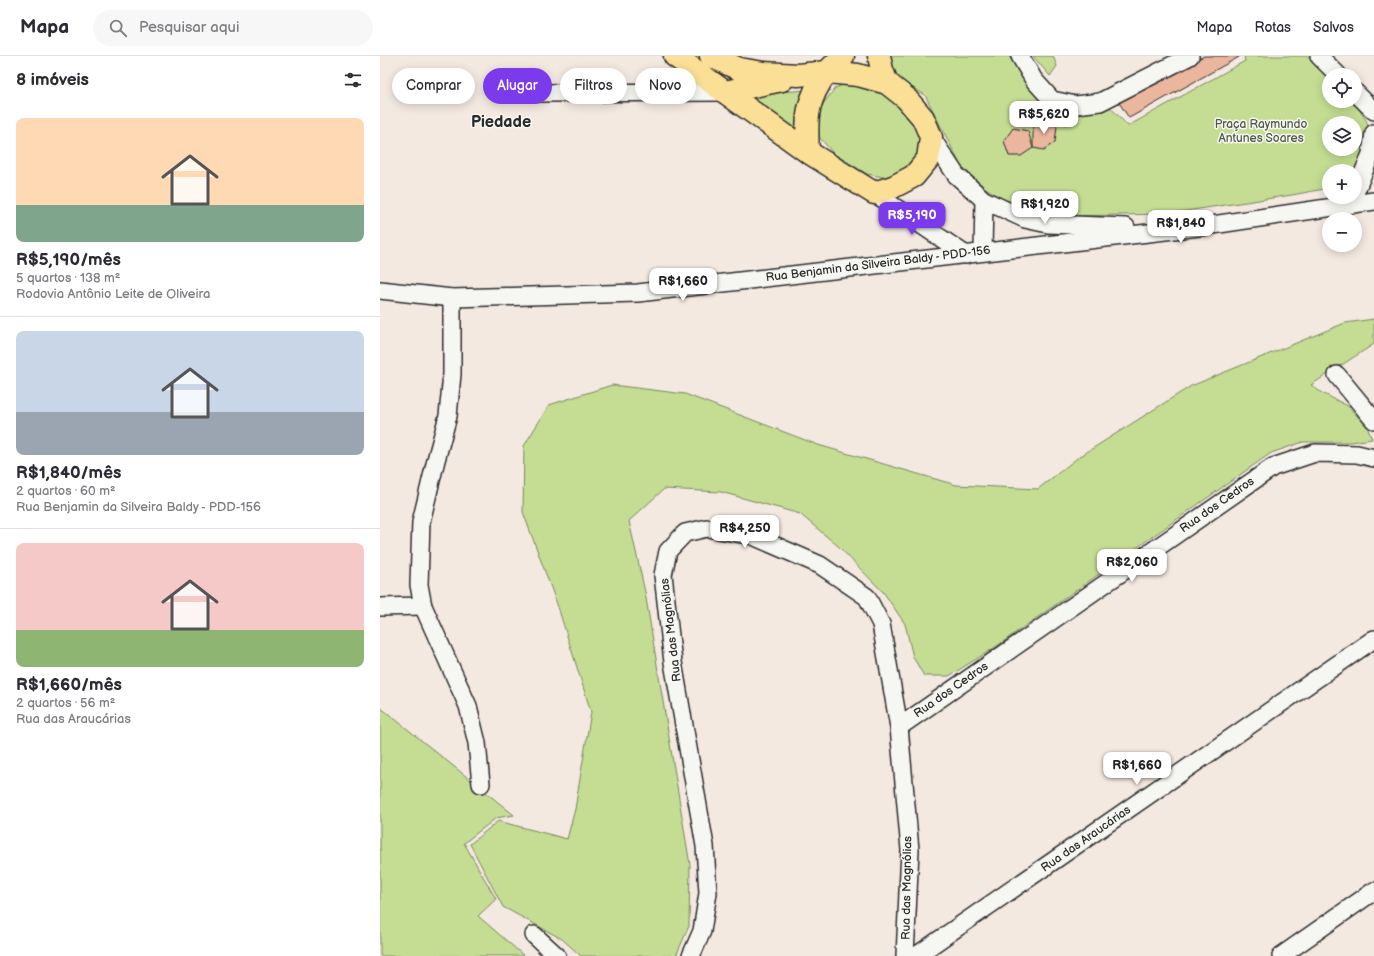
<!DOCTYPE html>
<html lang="pt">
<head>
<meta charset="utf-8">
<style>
  :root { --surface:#fff; --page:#f7f7f7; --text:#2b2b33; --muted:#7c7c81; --line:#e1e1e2; --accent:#7c3aed }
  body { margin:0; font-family:"Balsamiq Sans",sans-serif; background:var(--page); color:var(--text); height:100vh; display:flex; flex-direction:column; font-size:15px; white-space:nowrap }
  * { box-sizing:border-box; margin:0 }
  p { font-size:13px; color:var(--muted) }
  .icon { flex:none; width:22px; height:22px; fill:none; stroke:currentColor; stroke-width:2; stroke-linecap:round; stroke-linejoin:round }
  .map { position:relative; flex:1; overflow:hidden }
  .sheet { display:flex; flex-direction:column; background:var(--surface); width:380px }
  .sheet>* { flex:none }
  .banner { position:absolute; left:12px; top:12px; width:380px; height:36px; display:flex; gap:8px }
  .fabs { position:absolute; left:942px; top:12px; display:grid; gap:8px }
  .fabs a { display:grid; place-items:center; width:40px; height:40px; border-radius:50%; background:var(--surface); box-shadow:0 2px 10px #0003; font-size:20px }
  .price { position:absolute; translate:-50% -34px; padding:0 9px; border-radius:8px; background:#fff; color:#222; font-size:13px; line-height:26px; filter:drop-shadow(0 1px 2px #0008) }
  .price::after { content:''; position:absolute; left:50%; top:24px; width:12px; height:9px; margin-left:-6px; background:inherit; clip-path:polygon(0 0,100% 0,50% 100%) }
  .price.selected { background:var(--accent); color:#fff }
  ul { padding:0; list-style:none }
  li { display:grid; align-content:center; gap:8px; height:212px; padding:0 16px }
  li+li { border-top:1px solid var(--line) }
  li span { display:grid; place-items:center; height:124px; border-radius:8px; color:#555 }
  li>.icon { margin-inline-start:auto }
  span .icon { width:72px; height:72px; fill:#fffc; stroke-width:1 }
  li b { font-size:17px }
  h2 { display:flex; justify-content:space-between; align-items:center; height:48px; padding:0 16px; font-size:17px }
  .pill { padding:0 14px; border-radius:18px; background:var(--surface); box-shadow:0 2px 10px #0003; font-size:14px; line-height:36px }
  .pill.selected { background:var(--accent); color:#fff }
  header { display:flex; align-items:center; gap:24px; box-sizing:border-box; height:56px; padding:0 20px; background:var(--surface); border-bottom:1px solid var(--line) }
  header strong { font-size:19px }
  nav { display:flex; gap:22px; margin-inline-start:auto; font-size:14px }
  .search { width:280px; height:36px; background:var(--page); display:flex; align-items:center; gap:10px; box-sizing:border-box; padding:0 14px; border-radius:22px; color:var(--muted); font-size:15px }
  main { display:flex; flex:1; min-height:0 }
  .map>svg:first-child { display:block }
</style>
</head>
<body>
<header>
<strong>Mapa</strong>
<div class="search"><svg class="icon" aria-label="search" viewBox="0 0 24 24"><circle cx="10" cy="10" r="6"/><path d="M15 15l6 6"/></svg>Pesquisar aqui</div>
<nav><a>Mapa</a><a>Rotas</a><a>Salvos</a></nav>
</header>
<main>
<section class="sheet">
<h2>8 imóveis<svg class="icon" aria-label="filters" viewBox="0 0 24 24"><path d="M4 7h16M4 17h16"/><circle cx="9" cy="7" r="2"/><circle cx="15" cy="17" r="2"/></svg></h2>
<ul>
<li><span style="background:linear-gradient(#ffd9b3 70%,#7fa58c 0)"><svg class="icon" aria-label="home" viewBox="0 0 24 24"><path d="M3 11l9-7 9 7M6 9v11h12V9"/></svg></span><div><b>R$5,190/mês</b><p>5 quartos · 138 m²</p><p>Rodovia Antônio Leite de Oliveira</p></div></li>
<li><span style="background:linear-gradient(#c9d6e8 65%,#9aa5b1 0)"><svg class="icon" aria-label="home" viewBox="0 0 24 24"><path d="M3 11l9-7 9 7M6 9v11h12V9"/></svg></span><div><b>R$1,840/mês</b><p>2 quartos · 60 m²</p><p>Rua Benjamin da Silveira Baldy - PDD-156</p></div></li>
<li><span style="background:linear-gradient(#f6c9c9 70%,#8fb573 0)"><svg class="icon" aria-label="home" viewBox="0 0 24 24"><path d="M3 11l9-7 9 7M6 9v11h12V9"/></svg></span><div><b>R$1,660/mês</b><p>2 quartos · 56 m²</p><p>Rua das Araucárias</p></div></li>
</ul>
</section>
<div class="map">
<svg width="994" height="900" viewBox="0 0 994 900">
  <rect width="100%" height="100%" fill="#f4e9e1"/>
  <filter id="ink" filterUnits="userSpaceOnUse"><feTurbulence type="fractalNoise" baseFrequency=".025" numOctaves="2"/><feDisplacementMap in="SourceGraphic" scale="8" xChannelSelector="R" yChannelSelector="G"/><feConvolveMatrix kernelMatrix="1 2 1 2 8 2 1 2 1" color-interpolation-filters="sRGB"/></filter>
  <g filter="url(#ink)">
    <g fill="#c4dd93" stroke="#78845f" fill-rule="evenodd">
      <path d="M508,0H629L648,31L672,54L700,59L729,50L748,70L865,5L864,0H929L949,21V45H972C983,57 994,73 991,91C989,97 979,109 975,115H949V132L912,139L786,158L692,160L634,151L604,131L581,110L545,39L517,22ZM949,67H975V93H949Z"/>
      <polygon points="653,0 673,0 677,10 670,20"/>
      <polygon points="471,26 504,35 529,55 542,87 537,104 522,116 508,122 487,118 454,98 439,81 438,55 455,32"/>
      <polygon points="429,34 420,78 368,38"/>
      <polygon points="994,263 994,288 931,329 942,337 968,350 987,371 992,383 971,386 923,386 891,397 614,592 569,620 544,620 533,601 525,568 504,537 458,490 420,458 341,436 284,433 249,465 265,536 310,809 309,870 296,900 201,900 182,883 123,851 90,788 118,765 187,783 195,753 211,656 177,548 143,456 144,390 169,349 232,329 305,338 438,389 576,429 658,433 696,403 811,330 965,267"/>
      <polygon points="0,651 134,759 116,762 84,787 116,843 98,860 143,899 142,900 0,900"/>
    </g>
    <g fill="#ebb69e" stroke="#2b2b2b">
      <polygon points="824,0 859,0 859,1 749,62 738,45"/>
      <polygon points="663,62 677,70 675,86 664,94 653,92 653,71"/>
      <polygon points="633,72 648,75 653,92 641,100 629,100 624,85"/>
    </g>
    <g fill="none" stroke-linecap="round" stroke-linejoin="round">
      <g stroke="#2b2b2b" stroke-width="20">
        <g id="minor">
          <polyline points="640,0 654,24 672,44 696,49 720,46 810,0"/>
          <polyline points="939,0 958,19"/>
          <polyline points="975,36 994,55"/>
          <polyline points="159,37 345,36"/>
          <polyline points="551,81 576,119 604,144 645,163 668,168 746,171"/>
          <polyline points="494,137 586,199"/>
          <polyline points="975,137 991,98 994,77"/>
          <polyline points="603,196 604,144"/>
          <polyline points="0,234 72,242 258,237 819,171 994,145"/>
          <polyline points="72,242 72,318 68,360 56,404 41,466 39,529 43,550 88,650 97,687 101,728"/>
          <polyline points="957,319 994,364"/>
          <polyline points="0,551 43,550"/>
          <polyline points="519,671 893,411 935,397 977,398 994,402"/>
          <polyline points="154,879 177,900"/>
          <polyline points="311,900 322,875 328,837 325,790 293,606 283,519 288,495 305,477 327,472 373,480 440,509 487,541 501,568 519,671 530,794 525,900"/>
          <polyline points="536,900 994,583"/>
          <polyline points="901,900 994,835"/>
        </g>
      </g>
      <g stroke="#2b2b2b" stroke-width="25">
        <g id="major">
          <path d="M295,0L428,96L494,137L513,131L534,120L548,103L551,81L543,62L526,42L507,27L478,19L447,16C426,44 426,62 428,96"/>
          <polyline points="331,0 359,13 384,17 418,19 447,16 463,0"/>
          <polyline points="499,0 502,14 507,27"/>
          <polyline points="345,36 402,24"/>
        </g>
      </g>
      <use href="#minor" stroke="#f6f6f2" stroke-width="17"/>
      <use href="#major" stroke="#fbdf96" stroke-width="22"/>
    </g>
  </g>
  <g text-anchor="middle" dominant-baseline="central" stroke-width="3" stroke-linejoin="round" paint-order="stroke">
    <g font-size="12" fill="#515845" stroke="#f6f6f2">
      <text x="881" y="68">Praça Raymundo<tspan x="881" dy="14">Antunes Soares</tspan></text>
    </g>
    <g font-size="12" fill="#2b2b2b" stroke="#f6f6f2">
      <text transform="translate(498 208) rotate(-7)">Rua Benjamin da Silveira Baldy - PDD-156</text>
      <text transform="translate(837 449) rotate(-35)">Rua dos Cedros</text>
      <text transform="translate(291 574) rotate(-97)">Rua das Magnólias</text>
      <text transform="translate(571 634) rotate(-35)">Rua dos Cedros</text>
      <text transform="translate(706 783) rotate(-35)">Rua das Araucárias</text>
      <text transform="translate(527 832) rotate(-89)">Rua das Magnólias</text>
    </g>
    <g font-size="16" font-weight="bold" fill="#2b2b2b" stroke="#f6f6f2">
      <text x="121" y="66">Piedade</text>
    </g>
  </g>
</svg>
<div class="fabs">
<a><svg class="icon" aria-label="locate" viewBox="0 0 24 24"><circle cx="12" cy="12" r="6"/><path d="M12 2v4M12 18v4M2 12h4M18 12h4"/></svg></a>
<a><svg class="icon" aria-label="layers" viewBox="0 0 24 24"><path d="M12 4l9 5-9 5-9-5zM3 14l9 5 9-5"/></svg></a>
<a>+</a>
<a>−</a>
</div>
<b class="price" style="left:664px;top:79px">R$5,620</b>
<b class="price" style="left:665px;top:169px">R$1,920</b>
<b class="price selected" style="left:532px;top:180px">R$5,190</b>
<b class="price" style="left:801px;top:188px">R$1,840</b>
<b class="price" style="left:303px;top:246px">R$1,660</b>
<b class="price" style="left:365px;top:493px">R$4,250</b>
<b class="price" style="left:752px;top:527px">R$2,060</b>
<b class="price" style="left:757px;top:730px">R$1,660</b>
<div class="banner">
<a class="pill">Comprar</a>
<a class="pill selected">Alugar</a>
<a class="pill">Filtros</a>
<a class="pill">Novo</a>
</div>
</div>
</main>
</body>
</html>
